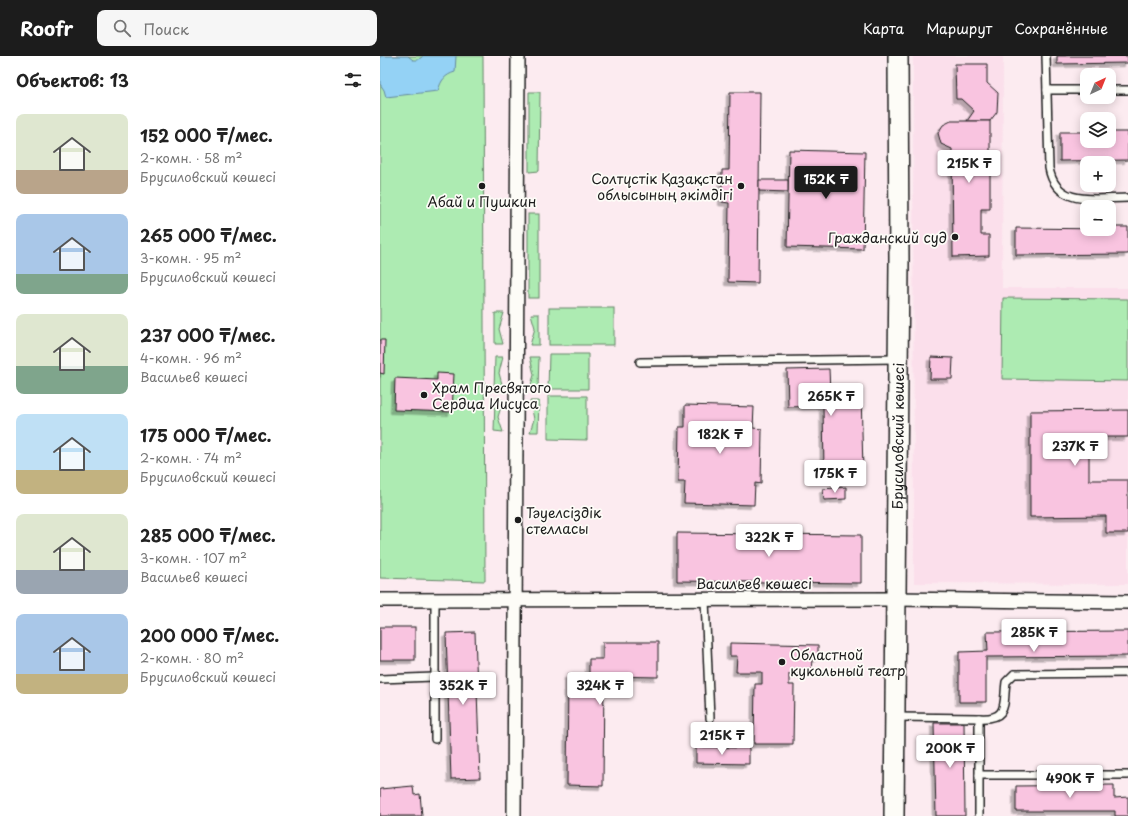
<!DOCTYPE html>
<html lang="ru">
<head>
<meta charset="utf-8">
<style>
  :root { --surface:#fff; --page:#f6f6f6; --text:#222; --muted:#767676; --accent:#1c1c1c }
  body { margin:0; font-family:"Playpen Sans",sans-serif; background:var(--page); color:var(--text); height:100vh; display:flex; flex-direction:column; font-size:15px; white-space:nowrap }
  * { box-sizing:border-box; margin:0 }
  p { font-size:13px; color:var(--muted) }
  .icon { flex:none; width:22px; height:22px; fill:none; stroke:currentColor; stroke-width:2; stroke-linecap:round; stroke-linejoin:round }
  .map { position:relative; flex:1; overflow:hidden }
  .sheet { display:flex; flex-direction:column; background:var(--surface); width:380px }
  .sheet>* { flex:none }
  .needle { width:26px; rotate:43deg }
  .tools { position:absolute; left:700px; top:12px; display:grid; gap:8px }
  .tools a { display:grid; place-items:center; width:36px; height:36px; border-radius:8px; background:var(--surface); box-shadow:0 2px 10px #0003; font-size:20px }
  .price { position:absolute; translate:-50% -34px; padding:0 9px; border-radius:4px; background:#fff; color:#222; font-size:13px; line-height:26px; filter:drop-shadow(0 1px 2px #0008) }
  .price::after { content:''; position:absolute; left:50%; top:24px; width:12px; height:9px; margin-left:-6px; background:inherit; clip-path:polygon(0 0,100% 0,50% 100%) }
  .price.on { background:var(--accent); color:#fff }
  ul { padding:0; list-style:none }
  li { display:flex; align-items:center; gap:12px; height:100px; padding:0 16px }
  li span { display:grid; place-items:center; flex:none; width:112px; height:80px; border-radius:8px; color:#555 }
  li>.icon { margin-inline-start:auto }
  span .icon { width:48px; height:48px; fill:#fffc; stroke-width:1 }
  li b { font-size:17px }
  h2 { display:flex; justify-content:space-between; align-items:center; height:48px; padding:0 16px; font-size:17px }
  header { display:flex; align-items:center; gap:24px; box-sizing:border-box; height:56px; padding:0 20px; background:var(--accent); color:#fff }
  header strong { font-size:19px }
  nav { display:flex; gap:22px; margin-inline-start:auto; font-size:14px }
  .search { width:280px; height:36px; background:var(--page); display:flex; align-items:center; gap:10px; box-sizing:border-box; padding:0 14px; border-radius:8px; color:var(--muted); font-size:15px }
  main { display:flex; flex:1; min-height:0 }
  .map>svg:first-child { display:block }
</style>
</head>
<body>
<header>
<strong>Roofr</strong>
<div class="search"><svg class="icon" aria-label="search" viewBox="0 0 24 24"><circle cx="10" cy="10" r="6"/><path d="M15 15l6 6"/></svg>Поиск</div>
<nav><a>Карта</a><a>Маршрут</a><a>Сохранённые</a></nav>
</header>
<main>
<section class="sheet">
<h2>Объектов: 13<svg class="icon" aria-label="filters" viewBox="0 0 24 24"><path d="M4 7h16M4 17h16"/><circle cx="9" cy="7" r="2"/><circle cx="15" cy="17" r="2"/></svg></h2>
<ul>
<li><span style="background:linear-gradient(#dfe7d0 70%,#b9a48a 0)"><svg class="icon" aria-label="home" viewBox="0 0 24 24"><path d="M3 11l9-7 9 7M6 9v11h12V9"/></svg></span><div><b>152 000 ₸/мес.</b><p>2-комн. · 58 m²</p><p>Брусиловский көшесі</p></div></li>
<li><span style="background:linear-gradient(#a9c7e8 75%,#7fa58c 0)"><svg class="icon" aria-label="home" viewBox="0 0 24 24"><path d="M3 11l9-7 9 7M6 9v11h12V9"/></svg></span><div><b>265 000 ₸/мес.</b><p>3-комн. · 95 m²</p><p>Брусиловский көшесі</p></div></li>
<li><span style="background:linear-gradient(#dfe7d0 65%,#7fa58c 0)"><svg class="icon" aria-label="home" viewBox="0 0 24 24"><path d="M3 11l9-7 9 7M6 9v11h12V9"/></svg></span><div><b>237 000 ₸/мес.</b><p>4-комн. · 96 m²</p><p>Васильев көшесі</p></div></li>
<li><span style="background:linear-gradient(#bfe0f5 70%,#c2b280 0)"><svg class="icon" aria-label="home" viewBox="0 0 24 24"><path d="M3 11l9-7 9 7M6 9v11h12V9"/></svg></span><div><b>175 000 ₸/мес.</b><p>2-комн. · 74 m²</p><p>Брусиловский көшесі</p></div></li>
<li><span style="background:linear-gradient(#dfe7d0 70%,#9aa5b1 0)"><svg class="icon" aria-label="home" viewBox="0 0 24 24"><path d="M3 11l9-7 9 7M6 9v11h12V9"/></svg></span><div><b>285 000 ₸/мес.</b><p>3-комн. · 107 m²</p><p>Васильев көшесі</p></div></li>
<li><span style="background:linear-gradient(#a9c7e8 75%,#c2b280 0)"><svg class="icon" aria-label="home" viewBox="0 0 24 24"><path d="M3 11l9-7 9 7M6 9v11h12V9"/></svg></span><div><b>200 000 ₸/мес.</b><p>2-комн. · 80 m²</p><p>Брусиловский көшесі</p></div></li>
</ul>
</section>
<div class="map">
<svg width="748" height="760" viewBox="0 0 748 760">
  <defs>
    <filter id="shadow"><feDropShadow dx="-3.5" dy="3.5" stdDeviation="0" flood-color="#0004"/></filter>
  </defs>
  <rect width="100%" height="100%" fill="#fcebf0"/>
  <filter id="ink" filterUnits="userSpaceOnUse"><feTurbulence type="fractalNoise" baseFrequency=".025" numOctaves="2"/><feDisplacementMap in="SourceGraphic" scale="8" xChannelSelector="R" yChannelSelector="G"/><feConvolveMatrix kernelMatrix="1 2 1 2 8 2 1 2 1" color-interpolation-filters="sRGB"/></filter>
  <g filter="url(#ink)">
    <polygon fill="#fbdfeb" points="533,0 623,0 622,232 748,232 748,528 534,527"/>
    <g fill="#adebb2" stroke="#648467">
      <polygon points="0,0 103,0 105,525 0,522"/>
      <polygon points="149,36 160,36 159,115 149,116"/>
      <rect x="148" y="158" width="11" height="84"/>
      <polygon points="623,242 748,243 748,325 622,323"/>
      <rect x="169" y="252" width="65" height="37"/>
      <polygon points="115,257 124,257 119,273 123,288 115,288"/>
      <polygon points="151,258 159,258 159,289 150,289 155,272"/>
      <polygon points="169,298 208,298 208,333 168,333"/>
      <polygon points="115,301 123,301 119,317 123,332 114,332"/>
      <polygon points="150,301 159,301 158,332 150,332 154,319"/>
      <polygon points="168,340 207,340 207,384 168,383"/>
      <polygon points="115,344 123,344 118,361 123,376 114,375"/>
      <polygon points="150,345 159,345 158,376 150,376 154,363"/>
    </g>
    <path fill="#94d2f5" stroke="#64899e" d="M0,0H28L33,4H38L43,0H76L75,16C65,19 61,24 58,35L6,41L4,34L0,28Z"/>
    <g fill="#f9c4e0" stroke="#1c1c1c" filter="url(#shadow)">
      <polygon points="677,0 748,0 748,7 677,8"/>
      <polygon points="575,8 607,8 607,27 618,37 617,56 610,65 587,65 594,55 581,43 576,43"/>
      <polygon points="350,36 380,36 378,227 348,226 349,147 342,146 342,114 349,114"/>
      <polygon points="571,65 610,65 610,153 601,153 601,179 609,179 609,200 573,201 572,93 561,88 558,77 563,69"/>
      <polygon points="680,76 707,76 707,85 729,85 729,76 748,76 748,104 680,105"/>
      <polygon points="409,94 485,96 483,193 407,191"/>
      <polygon points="379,124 408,124 408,136 379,135"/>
      <polygon points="729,171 748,171 748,198 636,199 636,172 729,173"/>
      <polygon points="0,284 5,284 4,318 0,317"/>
      <polygon points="551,301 573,302 572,323 550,323"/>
      <polygon points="449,313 450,336 481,336 483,415 444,415 443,350 408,351 407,314"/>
      <polygon points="57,317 74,318 72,356 14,354 15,322 57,324"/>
      <polygon points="305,349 374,351 373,372 382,373 381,428 375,427 374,449 304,447 305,426 298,426 299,371 305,371"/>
      <polygon points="748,354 748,381 709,381 709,424 748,424 748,477 726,477 726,460 650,461 650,355"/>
      <polygon points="466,431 466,443 444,444 443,433"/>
      <polygon points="297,477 481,479 481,527 297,525"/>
      <rect x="0" y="571" width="35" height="33"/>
      <polygon points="748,575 748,600 606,601 606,646 579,646 579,596 608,595 607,576"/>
      <polygon points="95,576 100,722 71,723 66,577"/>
      <polygon points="223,586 278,586 278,621 224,620 223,730 187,729 188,619 209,619 209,603 223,603"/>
      <polygon points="350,587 438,589 438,603 432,602 431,618 409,618 409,629 414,629 413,688 374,688 375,628 382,628 382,616 356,616 357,600 350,600"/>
      <polygon points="554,667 584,667 585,760 556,760"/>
      <polygon points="316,691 369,692 369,708 316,707"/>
      <polygon points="734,729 734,742 748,741 748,760 735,760 735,755 636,755 636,730"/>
      <polygon points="33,730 34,739 40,738 42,760 0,760 0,733"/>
    </g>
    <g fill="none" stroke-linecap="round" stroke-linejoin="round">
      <g stroke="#1c1c1c" stroke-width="10">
        <g id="lane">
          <path d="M666,0L669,112C676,152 717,142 748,142"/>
          <polyline points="667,34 707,34"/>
          <polyline points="729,34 748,34"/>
          <polyline points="260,306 518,303"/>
          <polyline points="55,544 55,683"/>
          <polyline points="325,544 330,662"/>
          <polyline points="0,623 54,621"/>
          <polyline points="516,661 599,662 599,760"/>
          <path d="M599,662C629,664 623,648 626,626L634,618L748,617"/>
          <polyline points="599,719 748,719"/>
        </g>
      </g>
      <g stroke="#1c1c1c" stroke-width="16">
        <g id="street">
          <polyline points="0,544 516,543 748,546"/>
          <polyline points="134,760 138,0"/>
        </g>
      </g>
      <g stroke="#1c1c1c" stroke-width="22">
        <g id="secondary">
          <path id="s1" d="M514,760L519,206L518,0"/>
        </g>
      </g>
      <use href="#lane" stroke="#fdfcf7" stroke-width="7"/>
      <use href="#street" stroke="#fdfcf7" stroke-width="13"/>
      <use href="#secondary" stroke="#fdfcf7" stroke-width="19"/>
    </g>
  </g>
  <g fill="#1c1c1c" stroke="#fdfcf7" stroke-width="1.5">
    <circle cx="102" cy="130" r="4"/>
    <circle cx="361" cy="130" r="4"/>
    <circle cx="575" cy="181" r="4"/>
    <circle cx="44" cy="339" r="4"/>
    <circle cx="138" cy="464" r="4"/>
    <circle cx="402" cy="606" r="4"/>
  </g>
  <g text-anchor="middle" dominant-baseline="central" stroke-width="3.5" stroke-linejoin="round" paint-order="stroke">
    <g font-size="14" fill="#1c1c1c" stroke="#fdfcf7" text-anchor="start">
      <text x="353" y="122" text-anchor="end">Солтүстік Қазақстан<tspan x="353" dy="16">облысының әкімдігі</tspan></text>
      <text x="102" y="145" text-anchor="middle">Абай и Пушкин</text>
      <text x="567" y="181" text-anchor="end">Гражданский суд</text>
      <text x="52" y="331">Храм Пресвятого<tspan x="52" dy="16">Сердца Иисуса</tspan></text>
      <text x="146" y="456">Тәуелсіздік<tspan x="146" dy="16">стелласы</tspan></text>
      <text x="410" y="598">Областной<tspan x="410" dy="16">кукольный театр</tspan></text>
    </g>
    <g font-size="14" fill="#1c1c1c" stroke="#fdfcf7">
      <text stroke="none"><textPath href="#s1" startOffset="380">Брусиловский көшесі</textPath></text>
      <text x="374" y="527">Васильев көшесі</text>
    </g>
  </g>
</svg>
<div class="tools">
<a><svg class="needle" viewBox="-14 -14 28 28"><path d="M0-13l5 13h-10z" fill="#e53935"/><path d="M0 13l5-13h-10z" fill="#767676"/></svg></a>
<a><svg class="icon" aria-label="layers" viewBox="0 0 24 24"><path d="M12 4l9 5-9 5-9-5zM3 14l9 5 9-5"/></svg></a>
<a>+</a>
<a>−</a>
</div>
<b class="price" style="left:589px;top:128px">215K ₸</b>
<b class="price on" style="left:446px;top:144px">152K ₸</b>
<b class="price" style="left:451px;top:361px">265K ₸</b>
<b class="price" style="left:340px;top:399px">182K ₸</b>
<b class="price" style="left:695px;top:411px">237K ₸</b>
<b class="price" style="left:455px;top:438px">175K ₸</b>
<b class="price" style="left:389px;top:502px">322K ₸</b>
<b class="price" style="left:654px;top:597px">285K ₸</b>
<b class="price" style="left:83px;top:650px">352K ₸</b>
<b class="price" style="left:220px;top:650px">324K ₸</b>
<b class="price" style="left:342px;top:700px">215K ₸</b>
<b class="price" style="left:570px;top:713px">200K ₸</b>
<b class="price" style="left:690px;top:743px">490K ₸</b>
</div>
</main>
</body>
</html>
